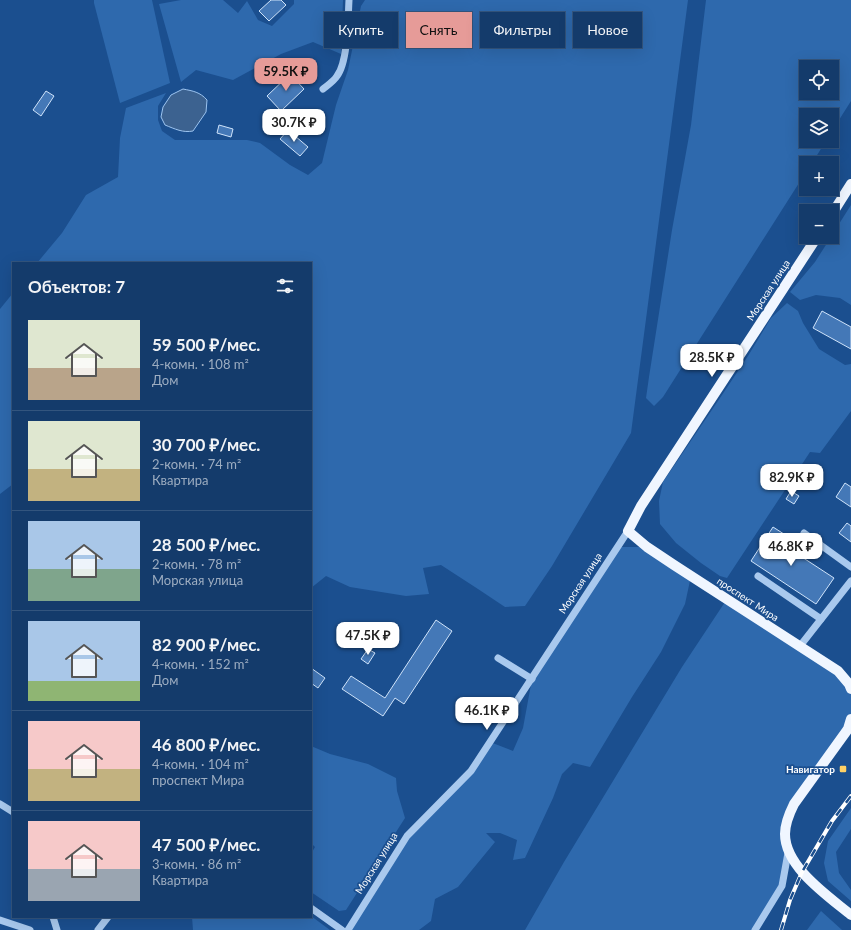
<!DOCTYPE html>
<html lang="ru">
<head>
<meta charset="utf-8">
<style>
  :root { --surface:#143b6b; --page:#214673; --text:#f1f3f6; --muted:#9dadc1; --line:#33557e; --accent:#e69b98 }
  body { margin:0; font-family:Lato,sans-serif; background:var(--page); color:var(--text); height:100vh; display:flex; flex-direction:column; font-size:15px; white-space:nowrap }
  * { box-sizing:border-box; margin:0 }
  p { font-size:13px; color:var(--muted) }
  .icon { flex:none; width:22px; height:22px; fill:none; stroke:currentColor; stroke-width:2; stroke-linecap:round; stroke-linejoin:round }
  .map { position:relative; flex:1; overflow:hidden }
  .drawer { position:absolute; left:12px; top:262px; width:300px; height:656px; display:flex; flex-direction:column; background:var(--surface); border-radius:0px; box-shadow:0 4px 16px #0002,0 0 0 1px var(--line) }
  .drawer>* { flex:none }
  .guide { position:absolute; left:324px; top:12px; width:380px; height:36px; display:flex; gap:8px }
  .buttons { position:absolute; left:799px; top:60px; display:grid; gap:8px }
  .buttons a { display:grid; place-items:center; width:40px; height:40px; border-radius:0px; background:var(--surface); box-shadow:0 4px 16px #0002,0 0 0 1px var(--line); font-size:20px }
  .price { position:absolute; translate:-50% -34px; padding:0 9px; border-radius:8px; background:#fff; color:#222; font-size:13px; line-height:26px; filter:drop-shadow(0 1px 2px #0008) }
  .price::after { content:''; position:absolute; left:50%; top:24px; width:12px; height:9px; margin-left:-6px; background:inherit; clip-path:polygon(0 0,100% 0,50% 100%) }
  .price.selected { background:var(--accent); color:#111 }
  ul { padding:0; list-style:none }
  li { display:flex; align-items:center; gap:12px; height:100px; padding:0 16px }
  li+li { border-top:1px solid var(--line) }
  li span { display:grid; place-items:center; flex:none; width:112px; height:80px; border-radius:0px; color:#555 }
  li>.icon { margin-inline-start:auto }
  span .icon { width:48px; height:48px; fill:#fffc; stroke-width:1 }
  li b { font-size:17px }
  h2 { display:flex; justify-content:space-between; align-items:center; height:48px; padding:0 16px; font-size:17px }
  .tag { padding:0 14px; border-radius:0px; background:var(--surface); box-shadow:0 4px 16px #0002,0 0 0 1px var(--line); font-size:14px; line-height:36px }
  .tag.selected { background:var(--accent); color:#111 }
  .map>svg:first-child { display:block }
</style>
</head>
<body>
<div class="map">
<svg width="851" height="930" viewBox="0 0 851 930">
  <rect width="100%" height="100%" fill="#1b4f8f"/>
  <g fill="#2e69ad" fill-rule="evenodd">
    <polygon points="94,0 152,0 170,83 120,103 94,3"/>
    <polygon points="181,0 223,0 238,13 247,1 258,20 272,26 294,4 294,0 343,0 341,54 313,42 281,54 233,80 196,70 181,82 159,4"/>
    <polygon points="365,0 688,0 631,433 552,566 525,606 505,607 478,589 441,565 423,568 429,594 406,596 350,587 326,576 311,588 311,263 37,263 62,233 86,195 118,177 120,138 126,108 166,93 158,106 158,120 162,131 175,140 247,140 260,143 290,165 308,175 322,163 336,105 348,70 361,6"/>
    <path d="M706,0H851V101L832,131V115H806V141H826L812,163H806V172L663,397L654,406L646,398L649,377L672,230L691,125ZM806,67H832V93H806Z"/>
    <polygon points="851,205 851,305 840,298 816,295 800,300 790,292 815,262 831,237 832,237 832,235"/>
    <polygon points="13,293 13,484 0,494 0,309"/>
    <polygon points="787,303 798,311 803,323 819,349 845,365 851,364 851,411 820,453 810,452 727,578 720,576 701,563 676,543 660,524 659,501 663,482 722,395 748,356 771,318"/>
    <polygon points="618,547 647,547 691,576 685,604 661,652 632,697 590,767 573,763 562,774 553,798 525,858 513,860 517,840 500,833 486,833 495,842 458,887 435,899 431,921 419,930 349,930 407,836 471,771 490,742 513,751 523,728 532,679"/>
    <polygon points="727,599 838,671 851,689 851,719 788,817 788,853 782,886 755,930 525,930 564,862 682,667"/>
    <polygon points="311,746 330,754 368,764 396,778 397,791 405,818 346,910 339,911 311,892 311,854 315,847 311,843"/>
    <polygon points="851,808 851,829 836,852 839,873 851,890 851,901 828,881 824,863 828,841"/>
    <polygon points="821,911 842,930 807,930"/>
    <polygon points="311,916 330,930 193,930 192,917 311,917"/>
  </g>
  <path fill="#3c6290" stroke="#9cc4f0" d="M183,89C193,91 200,92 207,100L206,112L193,131C183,133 175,129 165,125L161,117L163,107L171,95Z"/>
  <g fill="#4478b7" stroke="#cfe3fa">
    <polygon points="271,0 281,0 286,5 269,21 259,11"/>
    <polygon points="290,74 304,89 281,111 267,96"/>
    <polygon points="46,91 54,96 41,116 33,110"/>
    <polygon points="219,125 233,129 231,137 217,133"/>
    <polygon points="288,130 308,147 300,156 280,139"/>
    <polygon points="822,311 851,327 851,349 813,328"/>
    <polygon points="845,483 851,487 851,507 836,497"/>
    <polygon points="791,491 799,496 794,504 786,499"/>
    <polygon points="847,523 851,526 851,542 839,533"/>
    <polygon points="773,527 787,536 782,544 834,578 816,604 751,561"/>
    <polygon points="436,620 452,631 404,704 395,698 383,716 342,689 351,676 385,698"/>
    <polygon points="368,649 375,653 368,664 361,659"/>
    <polygon points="311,668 325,678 318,688 311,683"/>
  </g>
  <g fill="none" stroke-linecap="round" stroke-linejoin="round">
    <g stroke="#a9c9ee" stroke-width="7">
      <path d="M323,89C328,85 334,81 337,76C348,62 348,18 349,0"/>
      <polyline points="804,533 851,567"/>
      <polyline points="758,576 821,619"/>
      <polyline points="800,646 851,581"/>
      <polyline points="498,658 532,679"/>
      <polyline points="0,804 13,812"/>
      <polyline points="311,908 342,930"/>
      <polyline points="53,917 57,930"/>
      <polyline points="0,920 30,930"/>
      <polyline points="98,930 108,917"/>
      <polyline points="348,930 407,836 471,771 628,531"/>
      <polyline points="755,930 782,886 788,853"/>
    </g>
    <g stroke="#f0f6ff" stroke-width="10">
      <polyline points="832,214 851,184"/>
      <polyline points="817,237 641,506 628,531 647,547 674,565 838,671 849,684 851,689"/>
      <path d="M851,719L848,729L794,804C789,814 785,823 785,834C785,867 828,896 851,915"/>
    </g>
    <g stroke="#fff" stroke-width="4">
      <polyline id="rail" points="781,930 790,900 802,872 832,821 851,796"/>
    </g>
    <use href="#rail" stroke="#1b4f8f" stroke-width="2.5" stroke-dasharray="8" stroke-linecap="butt"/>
  </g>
  <rect fill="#ffd166" stroke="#1b4f8f" stroke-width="1.5" x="839" y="765" width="8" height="8" rx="2"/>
  <g text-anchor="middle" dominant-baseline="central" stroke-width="3.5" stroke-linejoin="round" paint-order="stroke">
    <g font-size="10" fill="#fff" stroke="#1b4f8f">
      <text transform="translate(768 290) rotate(-57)">Морская улица</text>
      <text transform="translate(580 583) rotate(-57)">Морская улица</text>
      <text transform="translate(748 599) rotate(33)">проспект Мира</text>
      <text transform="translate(376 863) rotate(-58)">Морская улица</text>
    </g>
    <g font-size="10" font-weight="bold" fill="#fff" stroke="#1b4f8f" text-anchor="end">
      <text x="835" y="769">Навигатор</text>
    </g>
  </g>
</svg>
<div class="buttons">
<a><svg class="icon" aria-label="locate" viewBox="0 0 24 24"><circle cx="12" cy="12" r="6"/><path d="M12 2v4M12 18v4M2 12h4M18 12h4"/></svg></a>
<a><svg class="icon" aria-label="layers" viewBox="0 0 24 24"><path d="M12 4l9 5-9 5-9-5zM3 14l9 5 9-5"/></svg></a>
<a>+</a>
<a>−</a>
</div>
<b class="price selected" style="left:286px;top:92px">59.5K ₽</b>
<b class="price" style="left:294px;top:143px">30.7K ₽</b>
<b class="price" style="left:712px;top:378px">28.5K ₽</b>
<b class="price" style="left:792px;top:498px">82.9K ₽</b>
<b class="price" style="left:791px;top:567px">46.8K ₽</b>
<b class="price" style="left:368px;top:656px">47.5K ₽</b>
<b class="price" style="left:487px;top:731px">46.1K ₽</b>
<div class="guide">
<a class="tag">Купить</a>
<a class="tag selected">Снять</a>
<a class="tag">Фильтры</a>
<a class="tag">Новое</a>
</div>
<section class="drawer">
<h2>Объектов: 7<svg class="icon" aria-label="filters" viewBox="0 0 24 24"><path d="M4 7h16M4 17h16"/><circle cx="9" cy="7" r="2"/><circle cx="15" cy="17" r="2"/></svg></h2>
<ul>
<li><span style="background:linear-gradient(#dfe7d0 60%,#b9a48a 0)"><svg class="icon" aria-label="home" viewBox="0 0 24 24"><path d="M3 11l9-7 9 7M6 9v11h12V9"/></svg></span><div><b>59 500 ₽/мес.</b><p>4-комн. · 108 m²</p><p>Дом</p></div></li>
<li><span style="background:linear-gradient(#dfe7d0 60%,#c2b280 0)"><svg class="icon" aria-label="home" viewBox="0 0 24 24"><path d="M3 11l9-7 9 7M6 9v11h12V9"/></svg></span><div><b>30 700 ₽/мес.</b><p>2-комн. · 74 m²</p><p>Квартира</p></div></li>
<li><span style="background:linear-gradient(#a9c7e8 60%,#7fa58c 0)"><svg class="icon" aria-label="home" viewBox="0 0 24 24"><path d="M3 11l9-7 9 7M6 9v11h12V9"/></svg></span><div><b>28 500 ₽/мес.</b><p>2-комн. · 78 m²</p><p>Морская улица</p></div></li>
<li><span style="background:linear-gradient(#a9c7e8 75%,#8fb573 0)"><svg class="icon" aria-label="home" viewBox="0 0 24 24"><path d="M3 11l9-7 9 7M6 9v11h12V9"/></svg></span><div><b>82 900 ₽/мес.</b><p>4-комн. · 152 m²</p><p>Дом</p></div></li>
<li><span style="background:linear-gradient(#f6c9c9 60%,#c2b280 0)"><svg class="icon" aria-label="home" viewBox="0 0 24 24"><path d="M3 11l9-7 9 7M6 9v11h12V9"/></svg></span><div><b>46 800 ₽/мес.</b><p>4-комн. · 104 m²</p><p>проспект Мира</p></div></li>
<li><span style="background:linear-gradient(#f6c9c9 60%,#9aa5b1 0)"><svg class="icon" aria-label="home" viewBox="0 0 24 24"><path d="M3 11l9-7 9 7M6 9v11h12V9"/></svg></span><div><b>47 500 ₽/мес.</b><p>3-комн. · 86 m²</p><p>Квартира</p></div></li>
</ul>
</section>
</div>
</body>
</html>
